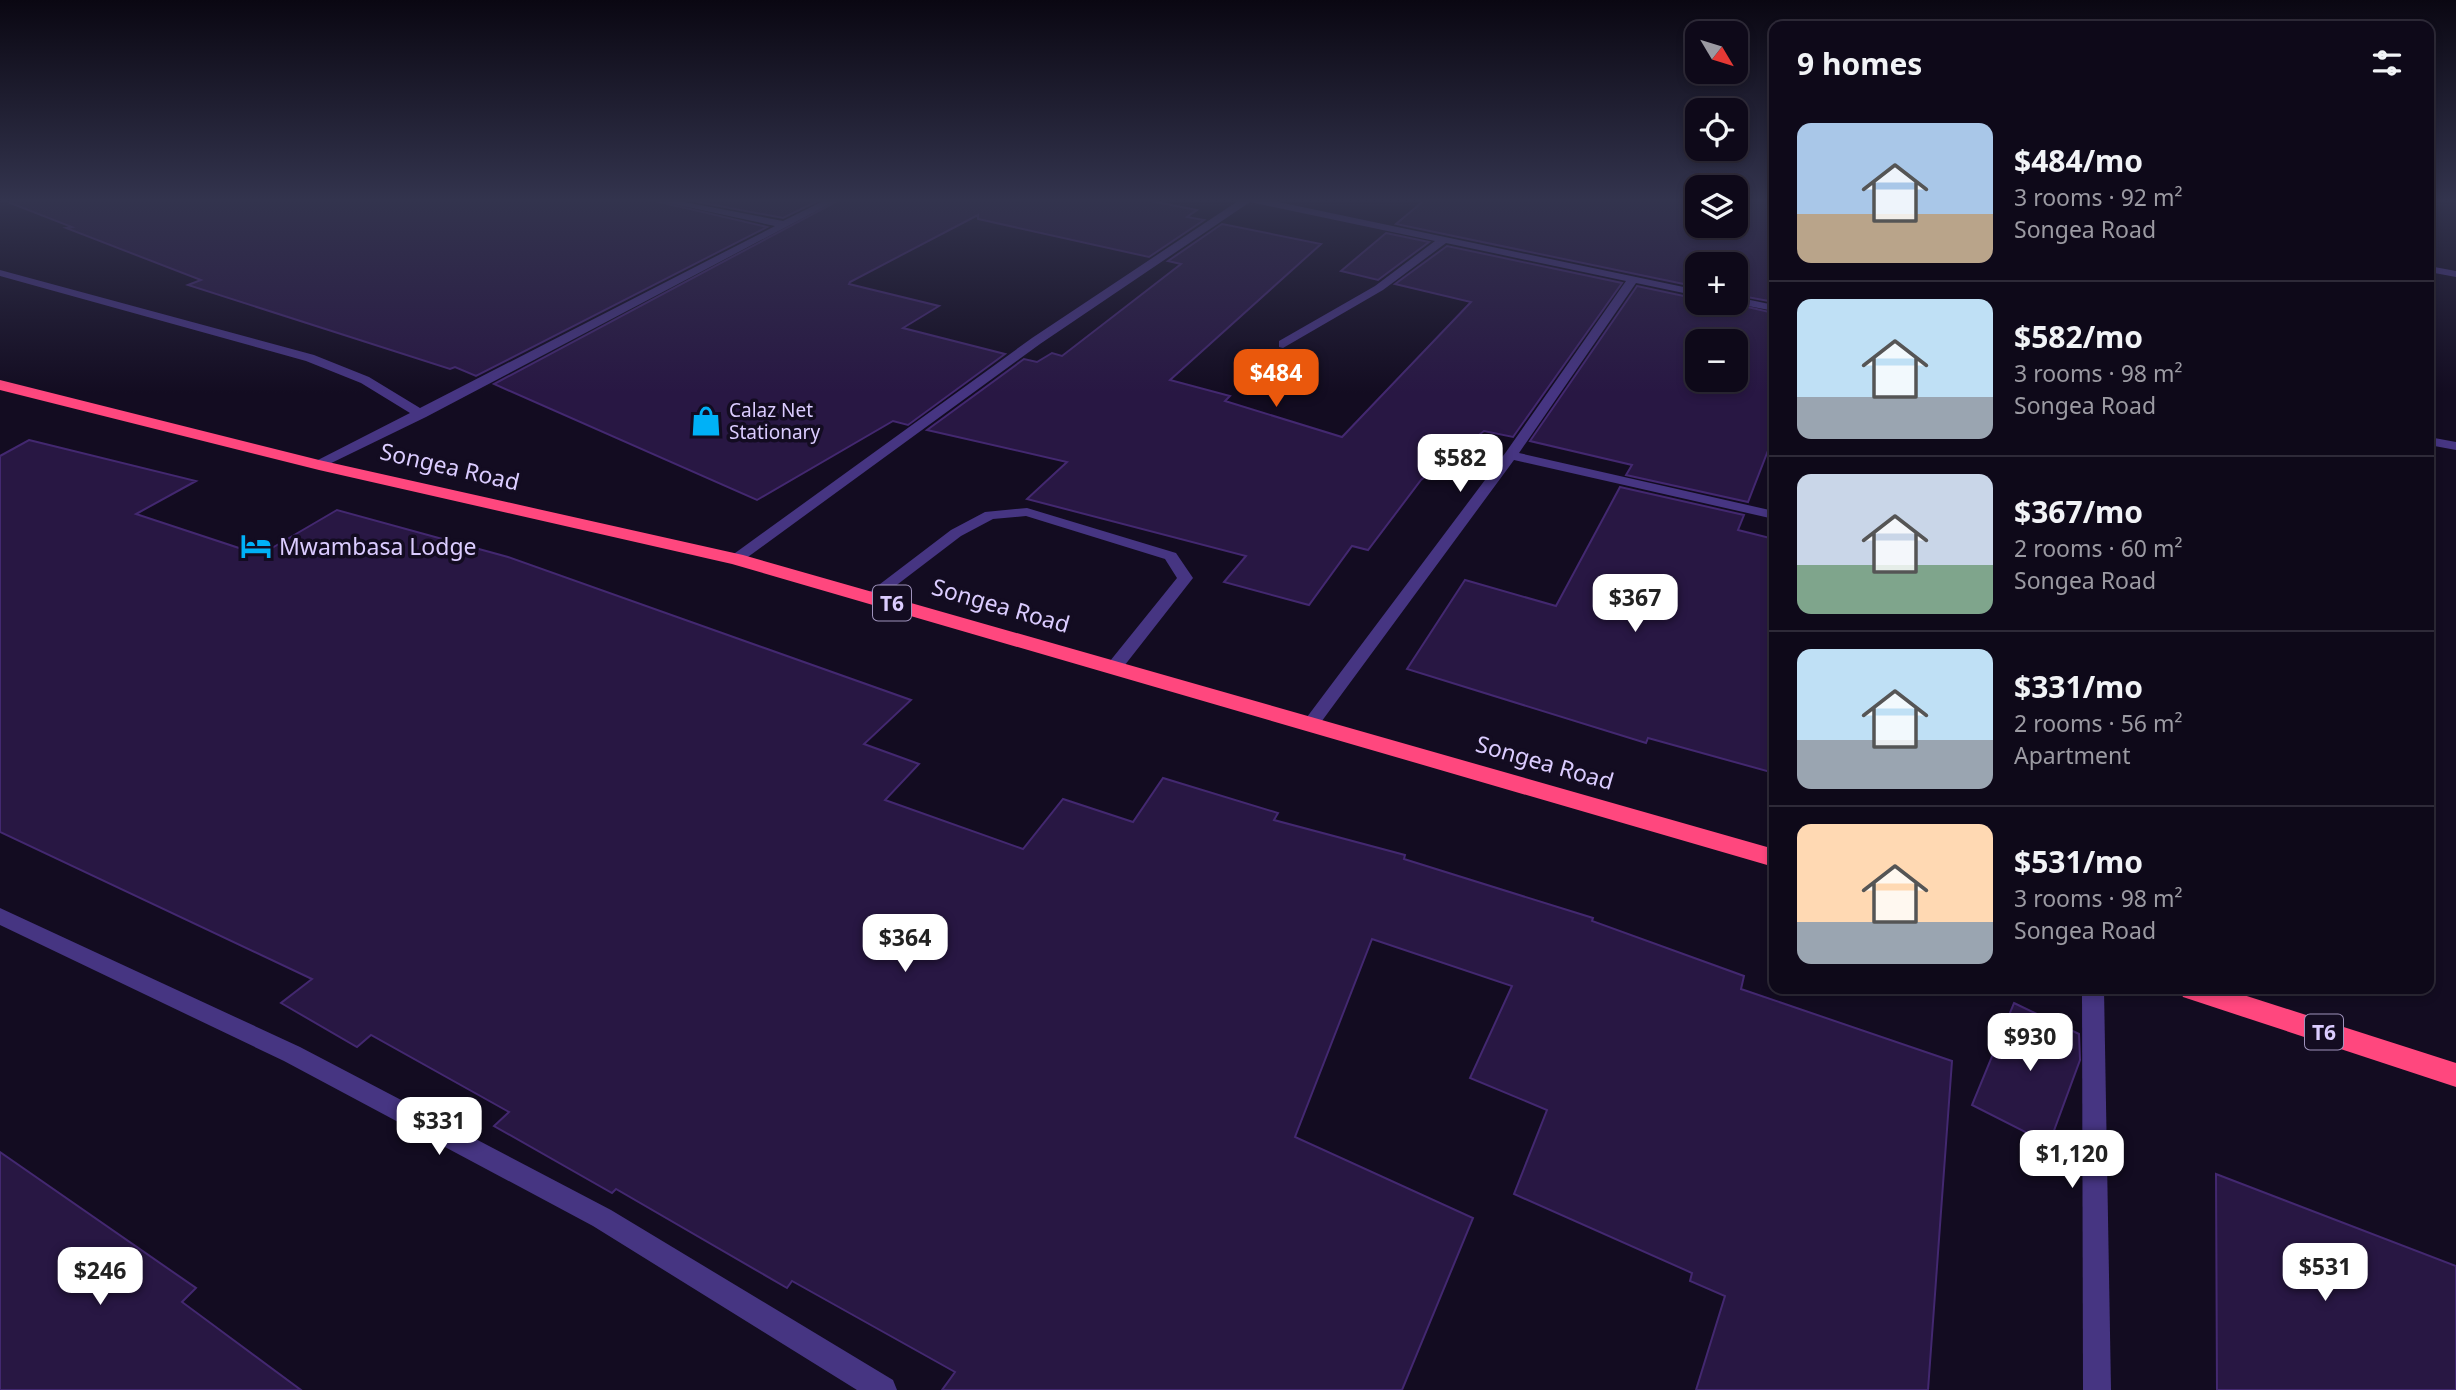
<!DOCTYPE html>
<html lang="en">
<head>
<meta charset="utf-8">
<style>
  :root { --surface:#0e0919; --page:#1c1726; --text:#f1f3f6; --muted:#9b9aa2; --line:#2e2a38; --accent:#ea580c }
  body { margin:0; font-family:"Noto Sans",sans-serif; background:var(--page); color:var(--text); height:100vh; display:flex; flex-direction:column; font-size:26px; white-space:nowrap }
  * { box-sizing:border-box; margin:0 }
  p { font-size:23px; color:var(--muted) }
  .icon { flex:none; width:38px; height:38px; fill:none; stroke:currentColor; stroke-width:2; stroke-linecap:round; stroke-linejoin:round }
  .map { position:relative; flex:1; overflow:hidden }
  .panel { position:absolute; left:1769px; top:21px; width:665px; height:973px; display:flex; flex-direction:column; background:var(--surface); border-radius:14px; box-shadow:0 4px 10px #0003,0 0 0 2px var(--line) }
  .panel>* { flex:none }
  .needle { width:46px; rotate:128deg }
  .controls { position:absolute; left:1685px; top:21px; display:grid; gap:14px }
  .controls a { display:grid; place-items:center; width:63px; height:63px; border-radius:14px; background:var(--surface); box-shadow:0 4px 10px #0003,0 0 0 2px var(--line); font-size:35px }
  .price { position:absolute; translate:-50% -60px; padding:0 16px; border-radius:14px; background:#fff; color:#222; font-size:23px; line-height:46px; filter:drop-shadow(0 2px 4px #0008) }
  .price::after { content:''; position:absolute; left:50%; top:42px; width:21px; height:16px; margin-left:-10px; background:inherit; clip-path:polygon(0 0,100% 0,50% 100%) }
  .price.on { background:var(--accent); color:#fff }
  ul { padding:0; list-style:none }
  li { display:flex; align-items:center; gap:21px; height:175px; padding:0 28px }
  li+li { border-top:2px solid var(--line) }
  li span { display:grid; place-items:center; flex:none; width:196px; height:140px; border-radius:14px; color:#555 }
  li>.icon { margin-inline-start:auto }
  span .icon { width:84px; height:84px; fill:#fffc; stroke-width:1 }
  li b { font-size:30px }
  h2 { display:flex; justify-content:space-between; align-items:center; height:84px; padding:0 28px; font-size:30px }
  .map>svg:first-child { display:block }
</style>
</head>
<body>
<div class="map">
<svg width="2456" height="1390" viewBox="0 0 2456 1390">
  <rect width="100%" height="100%" fill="#130c21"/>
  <g fill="#281743" stroke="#432870" stroke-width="2" fill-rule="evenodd">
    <polygon points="11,199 647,199 767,227 476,376 455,367 450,369 188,285 201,280 66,228 72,227 10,203"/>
    <polygon points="682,199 822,199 783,218"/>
    <polygon points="841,199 1141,199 1197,210 1187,217 1204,220 1149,257 978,219 978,215 850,282 849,284 939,306 903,328 1005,354 908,425 893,421 757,500 494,384"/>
    <polygon points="1426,199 1698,199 1698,226 1736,226 1736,199 1774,199 1774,302 1736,295 1736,264 1698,264 1698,287 1396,224"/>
    <polygon points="1222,224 1321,244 1170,380 1230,396 1225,401 1342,437 1471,302 1395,284 1447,246 1622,283 1513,437 1484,431 1421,480 1368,550 1352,546 1309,605 1224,582 1246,556 1027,499 1067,462 927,430 1024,359 1037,362 1052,353 1062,356 1181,264 1168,261"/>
    <polygon points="1386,233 1429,242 1378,280 1341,271"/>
    <path d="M1637,286L1698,299V303H1730L1774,313V435L1748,502L1626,475L1632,465L1530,441ZM1698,341H1736V380H1698Z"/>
    <polygon points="29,440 196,481 136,514 260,555 337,510 508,557 911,700 864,744 919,764 885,800 1023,849 1063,799 1133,822 1163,778 1278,813 1274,820 1405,855 1404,859 1593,918 1592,921 1744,976 1741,989 1952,1061 1928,1390 1696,1390 1725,1296 1690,1281 1692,1273 1514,1194 1547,1110 1470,1078 1512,986 1372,939 1295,1137 1473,1218 1402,1390 942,1390 955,1372 792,1281 787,1288 616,1189 612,1193 494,1126 509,1112 371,1035 357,1047 281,1003 312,979 0,832 0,456"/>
    <polygon points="1620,487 1744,515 1738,530 1774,539 1774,773 1648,738 1646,743 1407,669 1465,580 1556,606"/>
    <polygon points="2014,1003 2079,1034 2080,1060 2049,1144 1972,1105"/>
    <polygon points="0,1152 196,1288 182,1302 301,1390 0,1390"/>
    <polygon points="2216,1174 2456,1266 2456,1390 2217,1390"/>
  </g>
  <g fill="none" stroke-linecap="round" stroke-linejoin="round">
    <g fill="#463582" fill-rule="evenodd">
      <polygon points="650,199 669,199 783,221 827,199 839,199 426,417 319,469 314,468 314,462 410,413 361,383 306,361 0,276 0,270 314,355 369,377 420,408 775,226"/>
      <polygon points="1241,199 1264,199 1698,290 1698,296 1636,283 1519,453 1774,511 1774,519 1514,460 1316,729 1304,729 1301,725 1304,721 1506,452 1626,281 1446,243 1383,290 1283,348 1279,347 1279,341 1375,286 1435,241 1250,202 1040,344 741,562 731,562 728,559 731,556 1032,338"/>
      <polygon points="2429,266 2456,271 2456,277 2429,272"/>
      <polygon points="1736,297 1774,305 1774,311 1733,303 1736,303"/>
      <polygon points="2429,437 2456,442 2456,450 2429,445"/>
      <polygon points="1027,508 1176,553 1193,578 1121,670 1109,670 1106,666 1177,578 1165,559 1026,516 993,519 961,536 877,600 871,602 863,597 951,530 985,512"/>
      <polygon points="0,908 300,1047 611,1210 893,1380 897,1390 857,1390 593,1226 284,1061 0,925"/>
      <polygon points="2082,989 2104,989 2111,1390 2083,1390"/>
    </g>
    <g fill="#ff477e" fill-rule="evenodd">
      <polygon points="0,380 319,460 743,555 1774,849 1774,867 732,564 319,470 0,390"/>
      <polygon points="2179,989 2225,989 2456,1063 2456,1087 2183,997"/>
    </g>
  </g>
  <linearGradient id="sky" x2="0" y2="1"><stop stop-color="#0a0712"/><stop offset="0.51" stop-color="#33344e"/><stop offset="1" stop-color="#33344e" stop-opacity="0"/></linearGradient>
  <rect width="2456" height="393" fill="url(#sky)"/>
  <defs>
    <g id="shop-bare" transform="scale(2.415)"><path d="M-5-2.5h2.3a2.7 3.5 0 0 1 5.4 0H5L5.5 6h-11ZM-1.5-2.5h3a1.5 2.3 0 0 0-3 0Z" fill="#00b1f7" stroke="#130c21" stroke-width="2.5" paint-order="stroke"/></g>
    <g id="hotel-bare" transform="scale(2.415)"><path d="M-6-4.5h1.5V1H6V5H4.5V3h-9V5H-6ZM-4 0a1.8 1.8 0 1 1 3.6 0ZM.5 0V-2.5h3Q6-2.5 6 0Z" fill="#00b1f7" stroke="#130c21" stroke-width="2.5" paint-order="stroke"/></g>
  </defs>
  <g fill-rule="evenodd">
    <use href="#shop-bare" x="706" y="421"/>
    <use href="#hotel-bare" x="256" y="546"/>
  </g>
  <g text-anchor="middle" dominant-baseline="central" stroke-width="7" stroke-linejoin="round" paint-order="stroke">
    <g font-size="19" fill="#dbccff" stroke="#130c21" text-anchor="start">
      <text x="729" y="410">Calaz Net<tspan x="729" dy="22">Stationary</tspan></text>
    </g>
    <g fill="#130c21" stroke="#9f92bc" stroke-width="2">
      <rect x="873" y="585.5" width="38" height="35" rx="5"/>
      <rect x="2305" y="1014.5" width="38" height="35" rx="5"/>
    </g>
    <g font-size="21" font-weight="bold" fill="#dbccff">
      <text x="892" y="603">T6</text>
      <text x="2324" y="1032">T6</text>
    </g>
    <g font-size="23" fill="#dbccff" stroke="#130c21">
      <text transform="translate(450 466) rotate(13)">Songea Road</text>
      <text transform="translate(1001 605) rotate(16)">Songea Road</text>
      <text transform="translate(1545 762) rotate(16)">Songea Road</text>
    </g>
    <g font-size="23" fill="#dbccff" stroke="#130c21" text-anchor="start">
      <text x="279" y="546">Mwambasa Lodge</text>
    </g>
  </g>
</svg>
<div class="controls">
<a><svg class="needle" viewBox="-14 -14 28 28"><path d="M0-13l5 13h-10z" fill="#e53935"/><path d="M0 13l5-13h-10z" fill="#9b9aa2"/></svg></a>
<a><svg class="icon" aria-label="locate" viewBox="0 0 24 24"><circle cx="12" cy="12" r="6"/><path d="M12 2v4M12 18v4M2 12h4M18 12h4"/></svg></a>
<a><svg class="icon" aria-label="layers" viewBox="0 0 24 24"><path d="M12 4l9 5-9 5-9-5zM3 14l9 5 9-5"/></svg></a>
<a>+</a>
<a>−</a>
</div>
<b class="price on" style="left:1276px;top:409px">$484</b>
<b class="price" style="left:1460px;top:494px">$582</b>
<b class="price" style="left:1635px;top:634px">$367</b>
<b class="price" style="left:905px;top:974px">$364</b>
<b class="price" style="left:2030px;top:1073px">$930</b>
<b class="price" style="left:439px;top:1157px">$331</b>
<b class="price" style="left:2072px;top:1190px">$1,120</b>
<b class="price" style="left:2325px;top:1303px">$531</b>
<b class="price" style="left:100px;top:1307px">$246</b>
<section class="panel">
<h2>9 homes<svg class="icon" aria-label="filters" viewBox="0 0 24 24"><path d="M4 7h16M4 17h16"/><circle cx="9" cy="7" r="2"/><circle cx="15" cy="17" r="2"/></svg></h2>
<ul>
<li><span style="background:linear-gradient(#a9c7e8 65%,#b9a48a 0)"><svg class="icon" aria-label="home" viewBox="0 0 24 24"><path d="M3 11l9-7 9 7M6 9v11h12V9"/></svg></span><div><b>$484/mo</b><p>3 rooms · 92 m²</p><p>Songea Road</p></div></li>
<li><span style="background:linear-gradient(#bfe0f5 70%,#9aa5b1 0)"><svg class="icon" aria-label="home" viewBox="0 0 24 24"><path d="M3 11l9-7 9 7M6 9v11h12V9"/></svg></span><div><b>$582/mo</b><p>3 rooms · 98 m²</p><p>Songea Road</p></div></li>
<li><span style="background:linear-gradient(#c9d6e8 65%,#7fa58c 0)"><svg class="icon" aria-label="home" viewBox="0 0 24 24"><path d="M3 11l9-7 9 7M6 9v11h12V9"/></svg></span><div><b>$367/mo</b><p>2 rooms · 60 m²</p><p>Songea Road</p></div></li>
<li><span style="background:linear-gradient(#bfe0f5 65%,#9aa5b1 0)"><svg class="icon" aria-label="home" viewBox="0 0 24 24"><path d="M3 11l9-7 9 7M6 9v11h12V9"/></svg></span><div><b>$331/mo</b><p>2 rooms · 56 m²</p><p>Apartment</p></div></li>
<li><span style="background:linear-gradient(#ffd9b3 70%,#9aa5b1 0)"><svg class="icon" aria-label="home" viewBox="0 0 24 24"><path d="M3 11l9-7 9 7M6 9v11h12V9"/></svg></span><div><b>$531/mo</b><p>3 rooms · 98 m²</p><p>Songea Road</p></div></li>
</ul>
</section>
</div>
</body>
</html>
